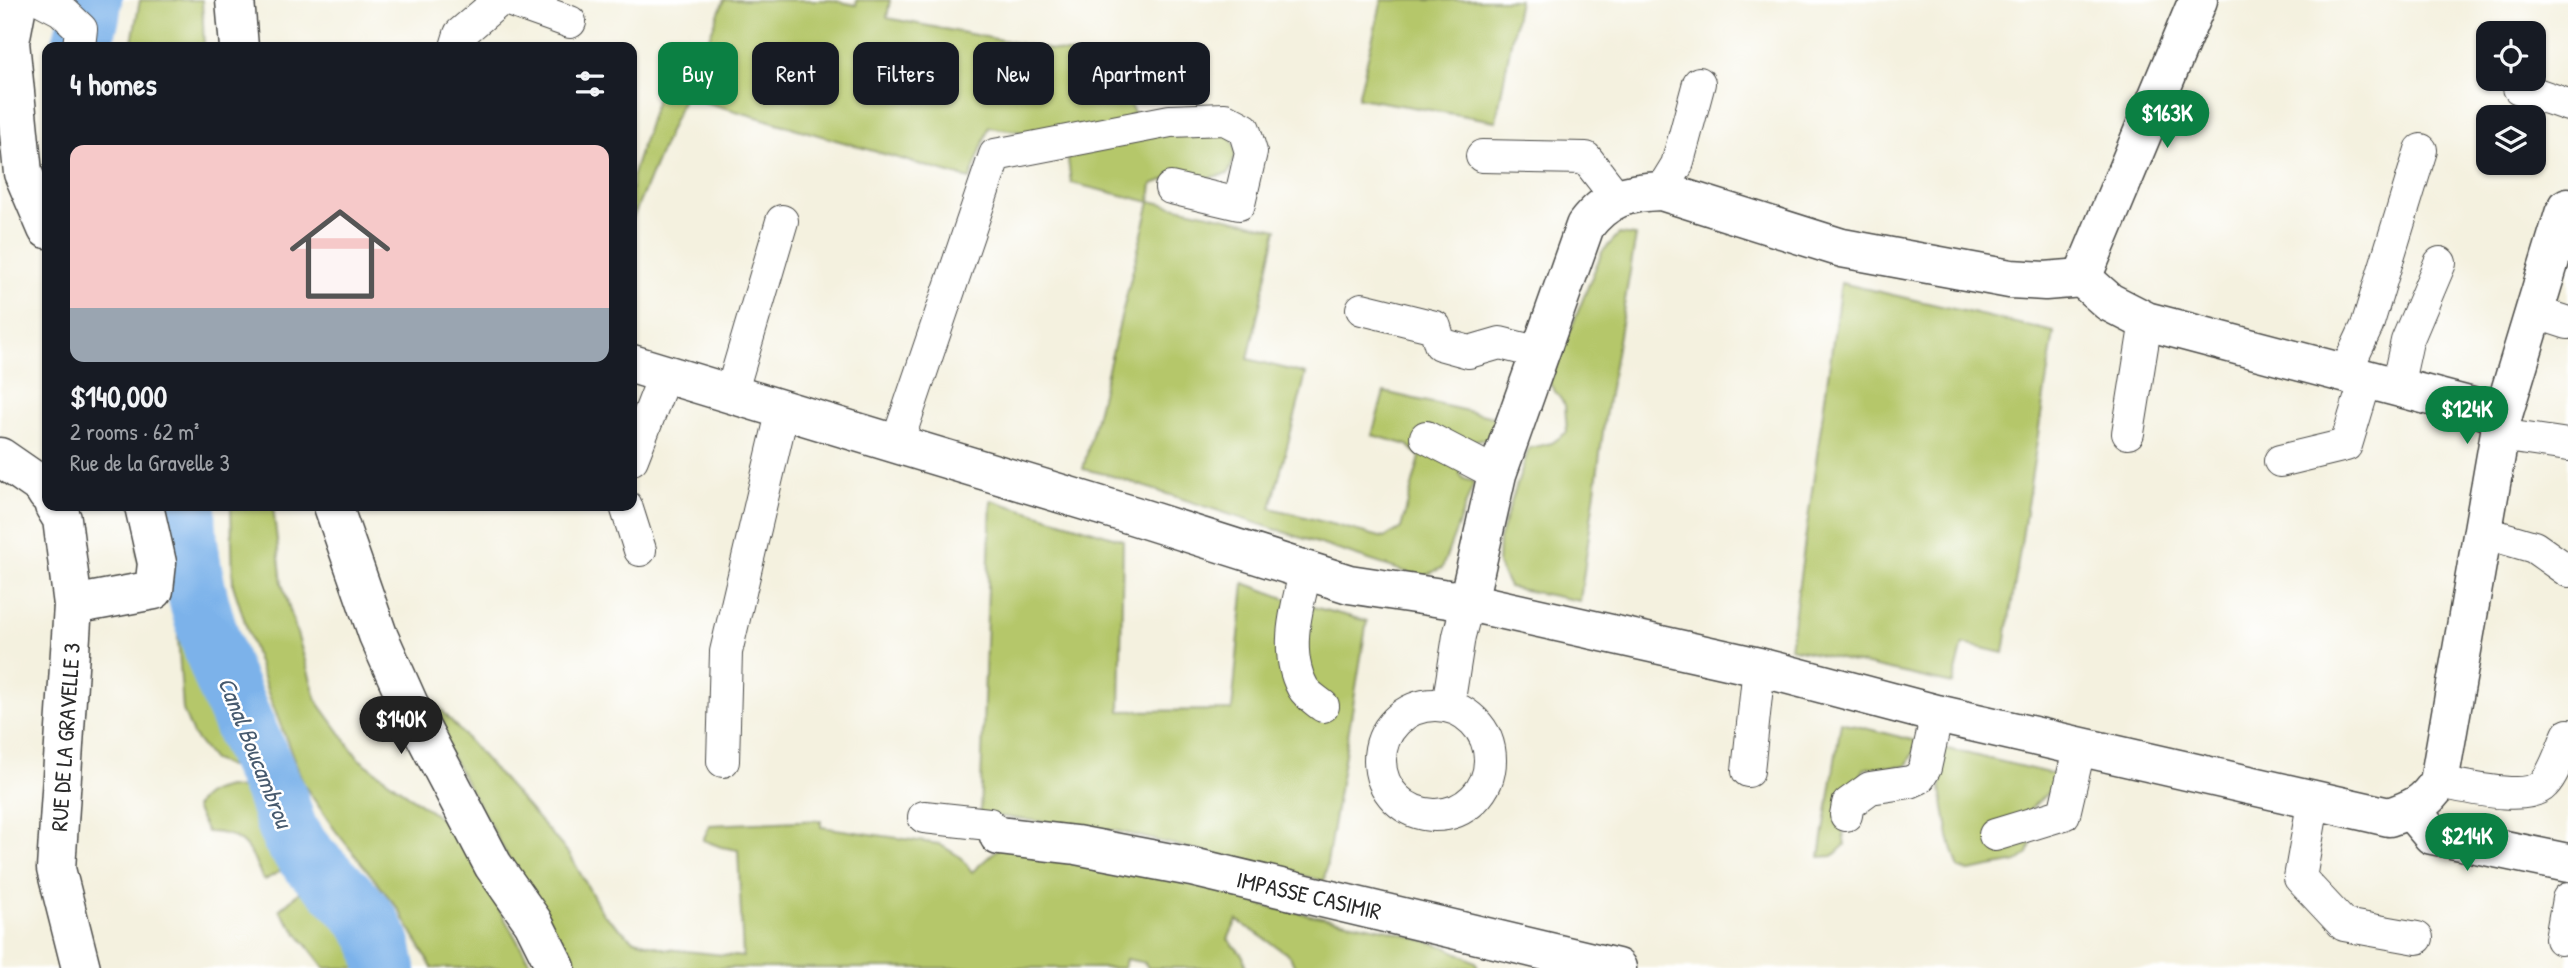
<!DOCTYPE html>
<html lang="en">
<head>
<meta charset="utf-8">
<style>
  :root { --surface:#171b24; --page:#20242c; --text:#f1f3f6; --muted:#9ea1a6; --line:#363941; --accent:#0b8043 }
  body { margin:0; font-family:"Patrick Hand",sans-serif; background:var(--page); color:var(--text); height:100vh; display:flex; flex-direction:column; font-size:26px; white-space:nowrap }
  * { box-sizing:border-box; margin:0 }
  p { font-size:23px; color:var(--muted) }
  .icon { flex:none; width:38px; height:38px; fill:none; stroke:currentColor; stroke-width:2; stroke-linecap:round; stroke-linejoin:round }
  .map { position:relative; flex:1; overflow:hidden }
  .panel { position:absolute; left:42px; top:42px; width:595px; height:469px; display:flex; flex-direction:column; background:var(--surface); border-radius:14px; box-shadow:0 2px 5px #0004 }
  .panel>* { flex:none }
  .top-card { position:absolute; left:658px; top:42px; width:665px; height:63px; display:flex; gap:14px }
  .buttons { position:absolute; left:2476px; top:21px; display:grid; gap:14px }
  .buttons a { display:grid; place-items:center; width:70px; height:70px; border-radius:14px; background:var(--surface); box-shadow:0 2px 5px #0004; font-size:35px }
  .price { position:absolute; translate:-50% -60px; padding:0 16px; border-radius:24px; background:var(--accent); color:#fff; font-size:23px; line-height:46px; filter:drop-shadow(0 2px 4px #0008) }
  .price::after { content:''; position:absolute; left:50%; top:42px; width:21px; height:16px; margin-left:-10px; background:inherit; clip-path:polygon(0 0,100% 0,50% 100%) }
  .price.active { background:#222; color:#fff }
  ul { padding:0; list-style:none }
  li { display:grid; align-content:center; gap:14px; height:371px; padding:0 28px }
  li+li { border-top:2px solid var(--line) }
  li span { display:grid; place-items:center; height:217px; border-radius:14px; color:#555 }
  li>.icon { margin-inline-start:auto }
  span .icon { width:126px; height:126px; fill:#fffc; stroke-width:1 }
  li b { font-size:30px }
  h2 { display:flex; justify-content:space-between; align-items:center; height:84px; padding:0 28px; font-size:30px }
  .pill { padding:0 24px; border-radius:14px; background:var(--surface); box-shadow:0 2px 5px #0004; font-size:24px; line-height:63px }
  .pill.active { background:var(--accent); color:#fff }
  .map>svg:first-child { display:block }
</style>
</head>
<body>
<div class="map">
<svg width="2568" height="968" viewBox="0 0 2568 968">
  <rect width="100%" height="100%" fill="#fff"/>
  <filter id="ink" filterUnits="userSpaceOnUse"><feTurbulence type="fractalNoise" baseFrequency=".0143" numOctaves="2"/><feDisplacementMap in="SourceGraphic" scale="14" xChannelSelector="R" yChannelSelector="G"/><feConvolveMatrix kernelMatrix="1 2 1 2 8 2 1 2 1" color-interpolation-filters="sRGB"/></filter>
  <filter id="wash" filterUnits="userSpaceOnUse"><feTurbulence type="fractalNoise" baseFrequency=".00686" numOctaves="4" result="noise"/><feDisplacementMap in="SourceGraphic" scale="28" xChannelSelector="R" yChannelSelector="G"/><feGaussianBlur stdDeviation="1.57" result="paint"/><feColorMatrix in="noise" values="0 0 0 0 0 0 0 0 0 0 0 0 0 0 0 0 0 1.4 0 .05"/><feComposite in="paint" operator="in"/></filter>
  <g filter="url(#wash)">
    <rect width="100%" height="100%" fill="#f4f1df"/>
    <g fill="#b5c76b" stroke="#70794b" stroke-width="2">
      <polygon points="140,0 202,0 204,47 131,47"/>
      <path d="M724,0H831L856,5L857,0H890L887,18L1126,64L1124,91L1134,113L1223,130C1241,147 1237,154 1228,174L1201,179L1170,178L1152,184L1150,201L1277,229L1248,359L1306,374L1271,508L1384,538L1401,528L1420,457L1408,445L1372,435L1384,392L1498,418L1489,441L1481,439L1473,441L1460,474L1464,479L1474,482L1442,568L1421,577L1109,475L1083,469L1150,202L1071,183L1067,152L1042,135L989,127L970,179L684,96L632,220V177L659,91L680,43L708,40Z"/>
      <polygon points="1382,0 1519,0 1496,121 1358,98"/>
      <polygon points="1619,234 1636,236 1605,417 1580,601 1509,587 1498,565 1499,539 1529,448 1552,443 1567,432 1565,405 1549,383 1602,252"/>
      <polygon points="1841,283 2054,332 2004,653 1963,644 1953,684 1790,648"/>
      <polygon points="991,500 1123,540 1120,711 1232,710 1244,583 1298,603 1367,621 1324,881 1117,831 980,814"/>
      <path d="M154,506H200L202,549L215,606L265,749L250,767L237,769L213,760L193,735L183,710L177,622L166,589C123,564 136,543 154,506Z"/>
      <polygon points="231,506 273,506 282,583 317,701 359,759 452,827 533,968 432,968 399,910 335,830 304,785 268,693 233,585"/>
      <polygon points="430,697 570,855 603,914 632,939 666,949 743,957 738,850 721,847 703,840 710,825 821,820 821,827 939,844 962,858 972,872 1003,844 1205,880 1264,906 1389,930 1446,947 1476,962 1478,968 1295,968 1290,956 1237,920 1228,939 1243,956 1246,968 1148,968 1145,963 1126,959 1124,968 570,968 435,727"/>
      <path d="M1841,722L1916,741L1913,753L1906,766C1891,769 1879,764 1864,769L1841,820L1845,845L1833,856L1820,857Z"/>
      <polygon points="1944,748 2057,775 2054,787 2030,809 2033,836 2028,854 2017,862 1969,871 1959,869 1949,837 1941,789"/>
      <path d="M228,787L244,789L256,796L272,813L316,893L354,925L393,968H325L279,910L300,892L282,870L265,880L262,878C251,848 241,832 207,832L195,808C201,794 214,790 228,787Z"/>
    </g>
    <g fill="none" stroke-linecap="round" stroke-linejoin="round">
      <g stroke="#7bb2ea" stroke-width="60">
        <polyline points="81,47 90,16 92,0"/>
        <path d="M186,506C186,607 234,703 275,792C282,806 283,824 292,837C316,876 361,899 380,942C383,950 384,960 386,968"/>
      </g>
    </g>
  </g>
  <g filter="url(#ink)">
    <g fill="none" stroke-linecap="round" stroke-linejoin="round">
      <g stroke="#494946" stroke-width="34">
        <g id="service">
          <polyline points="42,0 61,10 81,29 79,47"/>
          <polyline points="508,0 570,22"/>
          <polyline points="456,47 460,34 500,0"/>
          <polyline points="2519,88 2568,105"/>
          <polyline points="1482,156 1586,158 1617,198"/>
          <polyline points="1661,191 1677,165 1699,83"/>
          <polyline points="1362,309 1435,327 1440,344 1469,352 1500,343 1540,353"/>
          <polyline points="2534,312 2568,323"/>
          <polyline points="2345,373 2367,326 2421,150"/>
          <polyline points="2397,387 2407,341 2440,263"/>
          <polyline points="731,394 782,221"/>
          <polyline points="2128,433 2146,321"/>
          <polyline points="2499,435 2568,445"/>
          <polyline points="1426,437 1497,474"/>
          <polyline points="897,443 995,155 1170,121 1225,119 1244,129 1251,152 1239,204 1171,188"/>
          <polyline points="632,459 665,374"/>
          <polyline points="2280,461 2346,445 2366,379"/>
          <polyline points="626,506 640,550"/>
          <polyline points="2483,532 2534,547 2568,571"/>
          <path d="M1306,570C1297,606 1283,652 1303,688C1307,695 1317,701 1323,706"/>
          <circle cx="1435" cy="760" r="55"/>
          <polyline points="1448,706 1459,636 1468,602"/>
          <polyline points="723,761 726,652 783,409"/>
          <polyline points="1748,771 1759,667"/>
          <path d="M2439,782C2463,786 2527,803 2544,784C2554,774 2562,749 2568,735"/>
          <polyline points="2314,798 2300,878 2344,925 2417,938"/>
          <polyline points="1846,815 1848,804 1870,788 1910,782 1919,778 1925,768 1937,714"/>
          <polyline points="924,817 989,824 999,836"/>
          <polyline points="1995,835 2064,814 2080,745"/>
          <polyline points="2561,939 2568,899"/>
        </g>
      </g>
      <g stroke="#494946" stroke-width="41">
        <g id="minor">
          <polyline points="18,0 10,42 23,173 47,229"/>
          <polyline points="235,0 239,47"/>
          <polyline points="2082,278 2198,0"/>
          <path d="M632,364L1135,516L1349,584L1468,602L1759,667L1937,714L2389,817C2413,809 2425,804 2439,782L2503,415L2146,321L2109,302L2082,278L2045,281L2010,279L1842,248L1661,191C1627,192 1606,198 1585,226L1497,474L1468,602"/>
          <polyline points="2503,415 2564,214 2568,207"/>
          <polyline points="0,457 42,486 47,494"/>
          <polyline points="54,506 62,519 73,605 56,869 81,968"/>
          <polyline points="333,506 378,635 411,709 493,865 533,922 556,968"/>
          <polyline points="73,605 154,590 157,563 144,506"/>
          <polyline points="2410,809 2432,835 2568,863"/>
          <polyline points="999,836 1076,845 1192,867 1617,968"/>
        </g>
      </g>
      <use href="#service" stroke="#fff" stroke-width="32"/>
      <use href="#minor" stroke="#fff" stroke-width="38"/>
    </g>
  </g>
  <g text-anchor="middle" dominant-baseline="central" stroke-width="5" stroke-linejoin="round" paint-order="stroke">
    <g font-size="23" fill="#2b2b2b" stroke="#fff">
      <text transform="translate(65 737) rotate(-86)">RUE DE LA GRAVELLE 3</text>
      <text transform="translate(1309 895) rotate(13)">IMPASSE CASIMIR</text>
    </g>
    <g font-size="24" font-style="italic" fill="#475a6e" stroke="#fff">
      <text transform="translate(256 752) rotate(68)">Canal Boucambrou</text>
    </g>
  </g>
</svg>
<div class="buttons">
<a><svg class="icon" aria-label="locate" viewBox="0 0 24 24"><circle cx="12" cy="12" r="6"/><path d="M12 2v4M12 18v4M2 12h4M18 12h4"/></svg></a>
<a><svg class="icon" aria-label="layers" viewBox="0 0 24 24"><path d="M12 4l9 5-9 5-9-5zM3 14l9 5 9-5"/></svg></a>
</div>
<b class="price" style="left:2167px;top:150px">$163K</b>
<b class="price" style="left:2467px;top:446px">$124K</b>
<b class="price active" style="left:401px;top:756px">$140K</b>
<b class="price" style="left:2467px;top:873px">$214K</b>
<div class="top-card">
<a class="pill active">Buy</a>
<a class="pill">Rent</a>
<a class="pill">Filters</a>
<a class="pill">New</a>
<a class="pill">Apartment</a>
</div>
<section class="panel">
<h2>4 homes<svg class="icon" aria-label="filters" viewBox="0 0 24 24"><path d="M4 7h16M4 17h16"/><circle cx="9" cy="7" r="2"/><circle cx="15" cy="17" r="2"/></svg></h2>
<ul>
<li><span style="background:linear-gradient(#f6c9c9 75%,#9aa5b1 0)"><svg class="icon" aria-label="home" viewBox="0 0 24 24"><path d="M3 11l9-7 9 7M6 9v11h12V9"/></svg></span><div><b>$140,000</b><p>2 rooms · 62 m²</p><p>Rue de la Gravelle 3</p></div></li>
</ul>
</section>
</div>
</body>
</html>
